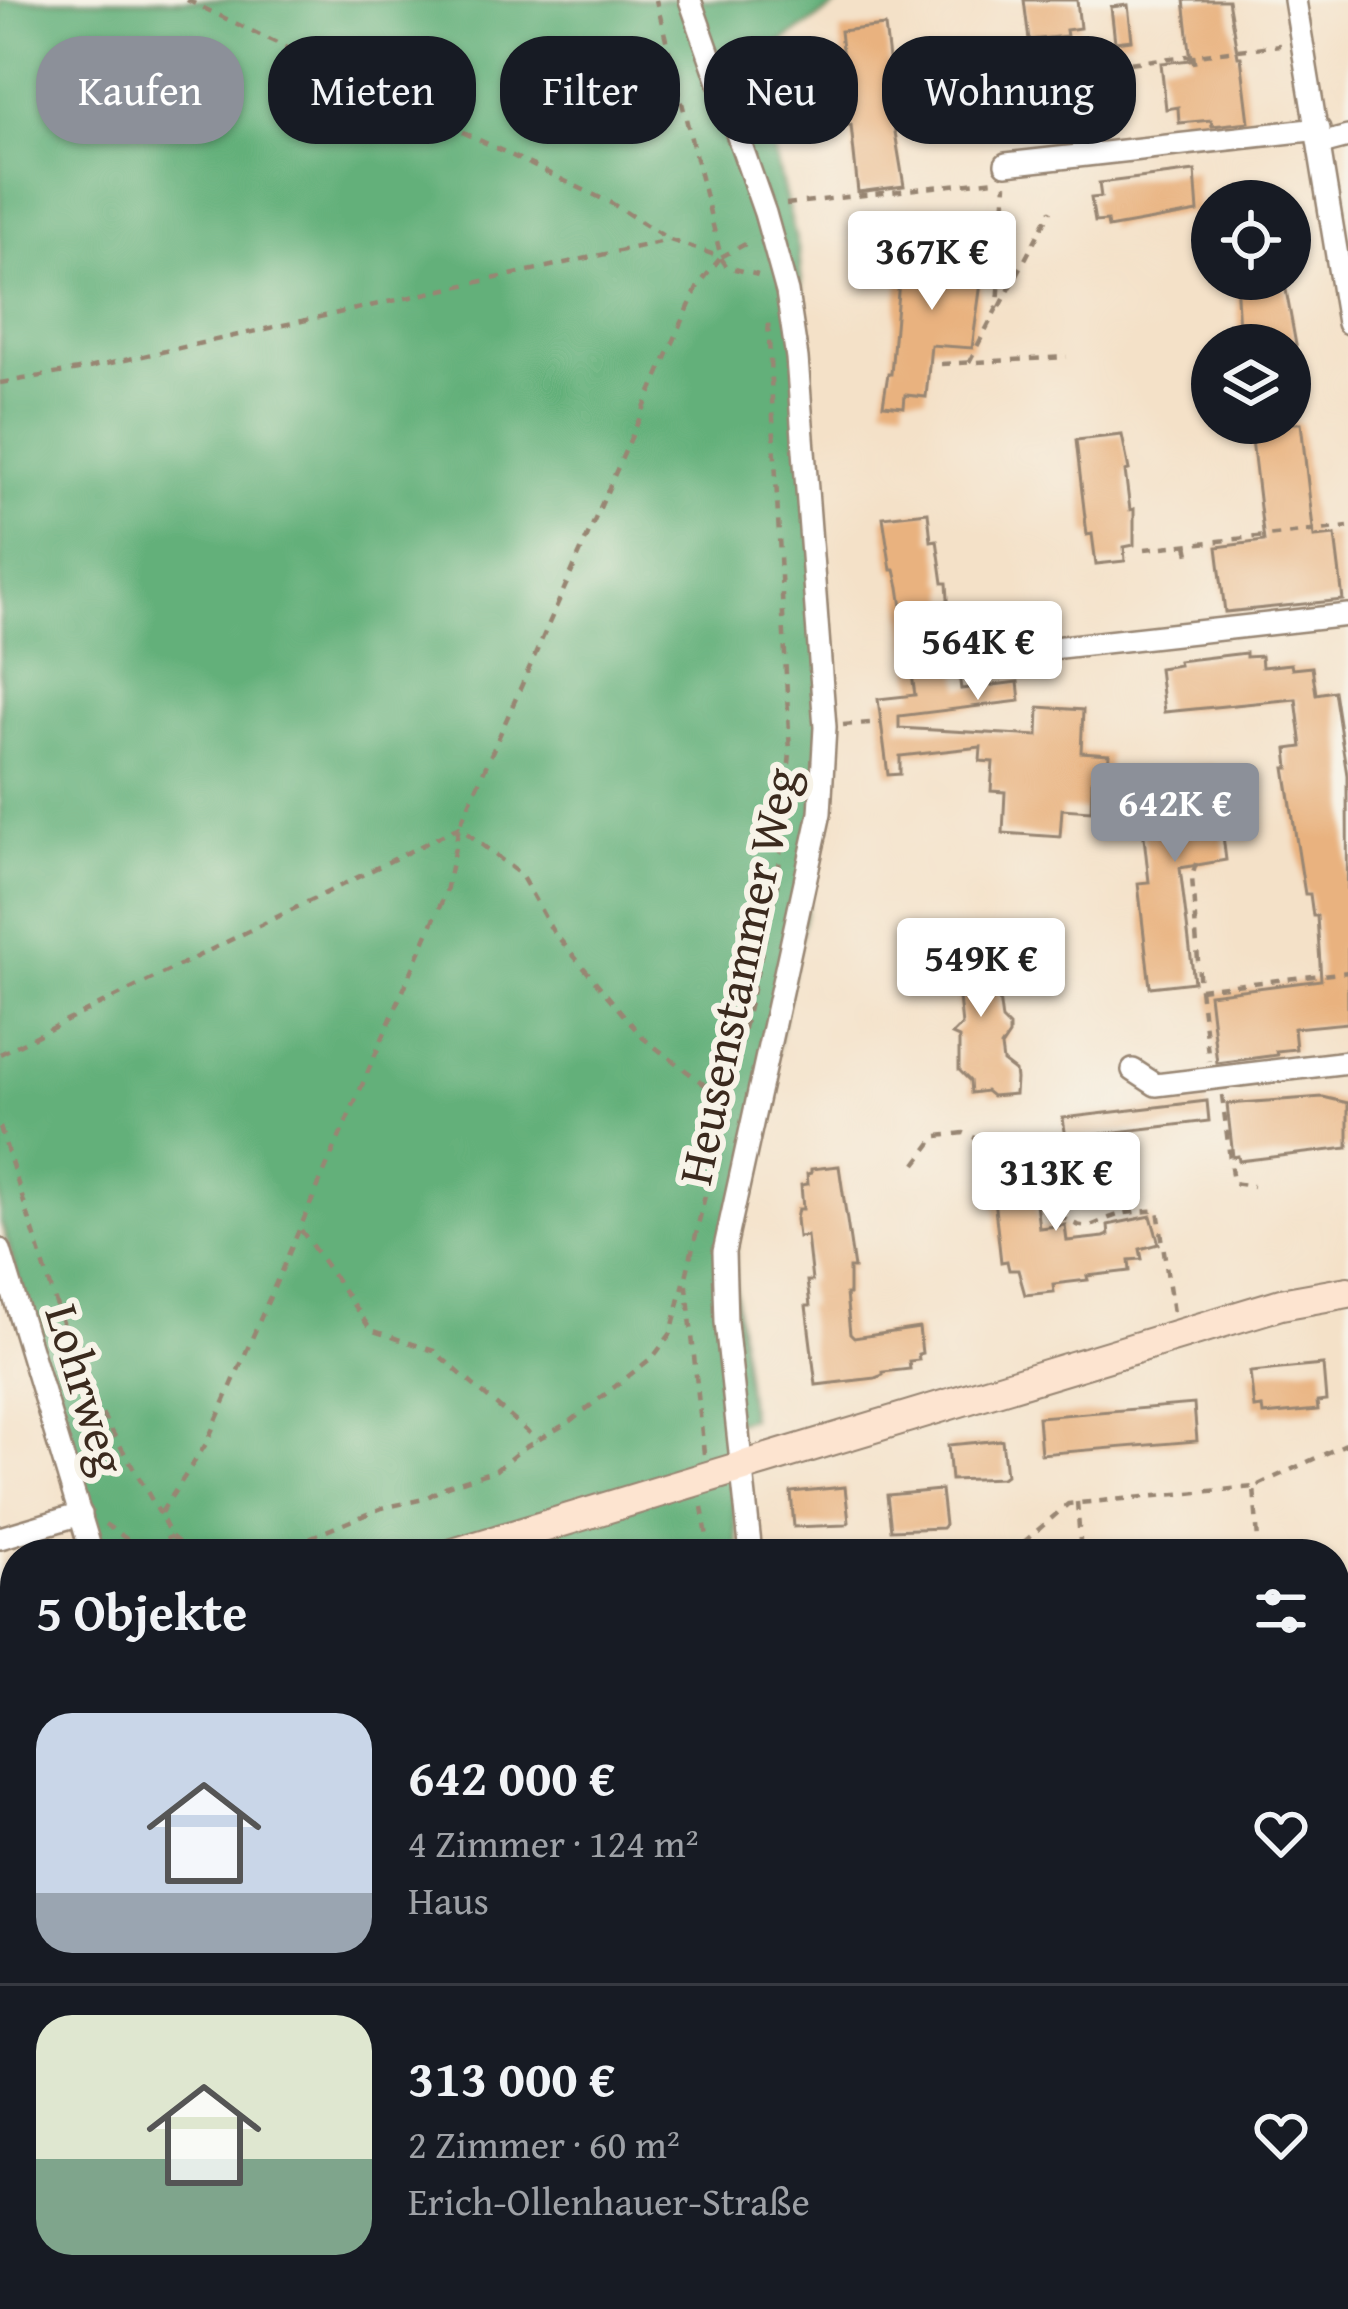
<!DOCTYPE html>
<html lang="de">
<head>
<meta charset="utf-8">
<style>
  :root { --surface:#171b24; --page:#20242c; --text:#f1f3f6; --muted:#9ea1a6; --line:#363941; --accent:#8c9099 }
  body { margin:0; font-family:"Gentium Book Plus",serif; background:var(--page); color:var(--text); height:100vh; display:flex; flex-direction:column; font-size:45px; white-space:nowrap }
  * { box-sizing:border-box; margin:0 }
  p { font-size:39px; color:var(--muted) }
  .icon { flex:none; width:66px; height:66px; fill:none; stroke:currentColor; stroke-width:2; stroke-linecap:round; stroke-linejoin:round }
  .map { position:relative; flex:1; overflow:hidden }
  .details { position:absolute; left:0px; top:1539px; width:1350px; height:771px; display:flex; flex-direction:column; background:var(--surface); border-radius:48px 48px 0 0; box-shadow:0 3px 9px #0004 }
  .details>* { flex:none }
  .guide { position:absolute; left:36px; top:36px; width:1278px; height:108px; display:flex; gap:24px }
  .tools { position:absolute; left:1191px; top:180px; display:grid; gap:24px }
  .tools a { display:grid; place-items:center; width:120px; height:120px; border-radius:50%; background:var(--surface); box-shadow:0 3px 9px #0004; font-size:60px }
  .price { position:absolute; translate:-50% -102px; padding:0 27px; border-radius:12px; background:#fff; color:#222; font-size:39px; line-height:78px; filter:drop-shadow(0 3px 6px #0008) }
  .price::after { content:''; position:absolute; left:50%; top:72px; width:36px; height:27px; margin-left:-18px; background:inherit; clip-path:polygon(0 0,100% 0,50% 100%) }
  .price.on { background:var(--accent); color:#fff }
  ul { padding:0; list-style:none }
  li { display:flex; align-items:center; gap:36px; height:300px; padding:0 36px }
  li+li { border-top:3px solid var(--line) }
  li span { display:grid; place-items:center; flex:none; width:336px; height:240px; border-radius:36px; color:#555 }
  li>.icon { margin-inline-start:auto }
  span .icon { width:144px; height:144px; fill:#fffc; stroke-width:1 }
  li b { font-size:51px }
  h2 { display:flex; justify-content:space-between; align-items:center; height:144px; padding:0 36px; font-size:51px }
  .tag { padding:0 42px; border-radius:48px; background:var(--surface); box-shadow:0 3px 9px #0004; font-size:42px; line-height:108px }
  .tag.on { background:var(--accent); color:#fff }
  .map>svg:first-child { display:block }
</style>
</head>
<body>
<div class="map">
<svg width="1348" height="2309" viewBox="0 0 1348 2309">
  <rect width="100%" height="100%" fill="#f7f3e8"/>
  <filter id="ink" filterUnits="userSpaceOnUse"><feTurbulence type="fractalNoise" baseFrequency=".00833" numOctaves="2"/><feDisplacementMap in="SourceGraphic" scale="24" xChannelSelector="R" yChannelSelector="G"/><feConvolveMatrix kernelMatrix="1 2 1 2 8 2 1 2 1" color-interpolation-filters="sRGB"/></filter>
  <filter id="wash" filterUnits="userSpaceOnUse"><feTurbulence type="fractalNoise" baseFrequency=".004" numOctaves="4" result="noise"/><feDisplacementMap in="SourceGraphic" scale="48" xChannelSelector="R" yChannelSelector="G"/><feGaussianBlur stdDeviation="2.7" result="paint"/><feColorMatrix in="noise" values="0 0 0 0 0 0 0 0 0 0 0 0 0 0 0 0 0 1.4 0 .05"/><feComposite in="paint" operator="in"/></filter>
  <g filter="url(#wash)">
    <rect width="100%" height="100%" fill="#f4e1c8"/>
    <g fill="#63b07a" stroke="#4f6d4c" stroke-width="3">
      <polygon points="0,0 845,0 752,62 799,253 838,761 738,1228 734,1260 736,1303 750,1418 725,1425 739,1554 103,1554 87,1512 0,1219"/>
      <polygon points="311,2295 834,2295 840,2309 315,2309"/>
    </g>
    <g id="blocks">
      <g fill="#e9b27f">
        <polygon points="1024,0 1077,0 1080,28 1066,30 1067,36 1029,40"/>
        <polygon points="1184,0 1228,0 1238,57 1241,57 1249,122 1212,126 1211,120 1179,123 1178,107 1166,109 1161,63 1191,60"/>
        <polygon points="1128,5 1132,40 1115,42 1111,7"/>
        <polygon points="885,26 894,101 890,102 904,186 858,192 851,125 846,125 843,97 847,96 840,31"/>
        <polygon points="1088,69 1097,139 1080,141 1078,122 1038,126 1033,81 1073,77 1072,71"/>
        <polygon points="1195,171 1198,212 1108,228 1107,221 1095,222 1091,198 1101,197 1099,183"/>
        <polygon points="950,243 986,247 972,348 931,345 926,397 905,395 904,407 883,405 888,374 891,374 900,269 894,269 896,249 950,253"/>
        <polygon points="1236,279 1284,279 1296,345 1240,345"/>
        <polygon points="1250,423 1301,423 1314,537 1335,535 1343,600 1225,612 1217,547 1264,541"/>
        <polygon points="1122,435 1129,470 1125,471 1130,510 1134,509 1134,545 1124,547 1125,561 1096,564 1092,534 1087,535 1076,440"/>
        <polygon points="928,512 931,541 937,540 943,583 947,583 952,661 957,660 961,689 1018,682 1020,701 899,716 899,728 1038,736 1039,707 1083,710 1081,752 1109,754 1107,782 1092,781 1091,811 1062,809 1060,837 1003,833 1005,792 991,791 993,762 980,761 981,747 900,756 900,774 888,775 878,699 915,695 899,587 895,570 891,570 883,517"/>
        <polygon points="1246,653 1246,657 1261,656 1262,667 1291,664 1292,669 1312,667 1316,694 1334,691 1347,775 1348,1023 1294,1028 1296,1049 1276,1051 1277,1055 1217,1063 1209,994 1321,980 1317,916 1313,916 1310,894 1305,894 1285,768 1289,768 1287,749 1302,747 1296,699 1164,712 1159,668 1179,665 1178,661"/>
        <polygon points="1214,765 1226,860 1180,868 1194,982 1150,987 1138,883 1149,882 1138,782 1197,775 1196,767"/>
        <polygon points="991,938 1002,1020 1009,1027 1009,1035 1001,1047 1003,1062 1015,1071 1016,1079 1015,1094 992,1096 986,1091 971,1093 970,1081 959,1070 959,1038 952,1035 962,1025 953,942"/>
        <polygon points="1323,1097 1348,1103 1348,1148 1239,1161 1238,1156 1233,1157 1227,1104"/>
        <polygon points="1207,1101 1209,1121 1066,1138 1063,1118"/>
        <polygon points="1031,1153 1031,1156 1046,1154 1050,1186 1034,1187 1039,1228 1065,1225 1067,1241 1104,1237 1109,1235 1108,1225 1151,1216 1159,1244 1140,1249 1142,1259 1129,1260 1130,1271 1087,1276 1088,1280 1053,1284 1054,1292 1025,1295 1018,1270 1009,1270 1007,1261 1001,1262 992,1181 998,1180 997,1170 1007,1169 1005,1155"/>
        <polygon points="839,1166 854,1268 849,1268 849,1294 846,1294 850,1334 854,1338 919,1328 922,1353 918,1354 919,1360 909,1361 910,1369 883,1372 883,1375 875,1378 816,1385 806,1306 810,1306 807,1281 812,1281 807,1236 798,1237 796,1219 798,1209 803,1209 801,1185 808,1184 807,1174 811,1173 811,1169"/>
        <polygon points="1323,1365 1326,1401 1317,1402 1318,1410 1263,1415 1262,1407 1254,1408 1250,1372"/>
        <polygon points="1194,1404 1197,1441 1041,1454 1038,1417"/>
        <polygon points="1002,1440 1006,1475 1002,1478 951,1480 948,1445"/>
        <polygon points="845,1487 849,1522 845,1525 794,1527 791,1492"/>
        <polygon points="941,1490 945,1525 942,1528 891,1530 887,1495"/>
      </g>
    </g>
  </g>
  <g filter="url(#ink)">
    <use href="#blocks" fill-opacity="0" stroke="#988673" stroke-width="3"/>
    <g fill="none" stroke-linecap="round" stroke-linejoin="round">
      <g stroke="#988673" stroke-width="26">
        <g id="street">
          <polyline points="690,0 765,213 787,292 797,358 825,727 820,813 724,1252 726,1322 751,1554"/>
          <polyline points="1295,0 1348,323"/>
          <polyline points="1321,144 1348,137"/>
          <polyline points="1006,164 1319,129"/>
          <polyline points="981,656 1348,615"/>
          <polyline points="1133,1070 1156,1085 1348,1062"/>
          <polyline points="0,1250 92,1554"/>
          <polyline points="0,1538 81,1514"/>
          <polyline points="1335,1891 1348,1914"/>
          <polyline points="1335,2022 1348,2018"/>
          <polyline points="0,2214 15,2262"/>
          <polyline points="25,2295 29,2309"/>
          <polyline points="303,2295 307,2309"/>
          <polyline points="844,2295 850,2309"/>
        </g>
      </g>
      <g stroke="#988673" stroke-width="34">
        <g id="secondary">
          <polyline points="453,1554 1281,1304 1348,1292"/>
          <polyline points="0,1692 15,1688"/>
        </g>
      </g>
      <g stroke="#988673" stroke-width="4.5" stroke-dasharray="9 9" stroke-linecap="butt">
        <polyline points="187,0 611,203 670,240 721,257 753,240"/>
        <polyline points="1092,46 1101,130"/>
        <polyline points="1193,55 1195,67"/>
        <polyline points="1095,67 1280,45"/>
        <polyline points="786,204 995,180"/>
        <polyline points="721,258 727,267 758,275"/>
        <polyline points="1000,307 1051,210"/>
        <polyline points="969,362 998,306 1006,184"/>
        <polyline points="941,364 1067,357"/>
        <polyline points="0,383 84,369 669,240"/>
        <polyline points="1187,545 1190,559"/>
        <polyline points="1145,549 1348,527"/>
        <polyline points="843,725 882,722"/>
        <polyline points="1196,863 1192,877 1200,989 1348,972"/>
        <polyline points="1200,989 1209,1061"/>
        <polyline points="0,1054 459,827 521,875 552,930 643,1038 726,1101"/>
        <polyline points="1222,1095 1233,1183 1253,1186"/>
        <polyline points="0,1127 78,1373 160,1514"/>
        <polyline points="1054,1156 1067,1154"/>
        <path d="M916,1164L937,1136L964,1133L996,1147L1029,1143L1054,1156L1062,1217C1090,1235 1091,1223 1118,1215C1130,1211 1146,1212 1158,1210L1173,1313"/>
        <polyline points="301,1230 371,1330 434,1351 537,1440"/>
        <polyline points="704,1454 686,1277 777,887 790,753 768,320"/>
        <polyline points="1077,1502 1081,1554"/>
        <polyline points="702,1507 710,1554"/>
        <polyline points="105,1524 137,1546 152,1550 171,1536"/>
        <polyline points="192,1554 171,1536 160,1514 206,1444 446,892 459,827 698,286 721,257 656,0"/>
        <polyline points="240,1554 302,1541 382,1508 424,1499 447,1486 496,1470 522,1449 571,1421 654,1356 671,1333 684,1283"/>
        <polyline points="1010,1554 1068,1504 1254,1487"/>
        <polyline points="1259,1554 1254,1487 1348,1443"/>
        <polyline points="1335,1685 1348,1684"/>
        <polyline points="800,2295 803,2309"/>
      </g>
      <use href="#street" stroke="#fff" stroke-width="21"/>
      <use href="#secondary" stroke="#fde4d0" stroke-width="30"/>
    </g>
  </g>
  <g text-anchor="middle" dominant-baseline="central" stroke-width="12" stroke-linejoin="round" paint-order="stroke">
    <g font-size="48" fill="#3b2a1e" stroke="#f7f3e8">
      <text transform="translate(737 976) rotate(-78)">Heusenstammer Weg</text>
      <text transform="translate(87 1389) rotate(73)">Lohrweg</text>
    </g>
  </g>
</svg>
<div class="tools">
<a><svg class="icon" aria-label="locate" viewBox="0 0 24 24"><circle cx="12" cy="12" r="6"/><path d="M12 2v4M12 18v4M2 12h4M18 12h4"/></svg></a>
<a><svg class="icon" aria-label="layers" viewBox="0 0 24 24"><path d="M12 4l9 5-9 5-9-5zM3 14l9 5 9-5"/></svg></a>
</div>
<b class="price" style="left:932px;top:313px">367K €</b>
<b class="price" style="left:978px;top:703px">564K €</b>
<b class="price on" style="left:1175px;top:865px">642K €</b>
<b class="price" style="left:981px;top:1020px">549K €</b>
<b class="price" style="left:1056px;top:1234px">313K €</b>
<div class="guide">
<a class="tag on">Kaufen</a>
<a class="tag">Mieten</a>
<a class="tag">Filter</a>
<a class="tag">Neu</a>
<a class="tag">Wohnung</a>
</div>
<section class="details">
<h2>5 Objekte<svg class="icon" aria-label="filters" viewBox="0 0 24 24"><path d="M4 7h16M4 17h16"/><circle cx="9" cy="7" r="2"/><circle cx="15" cy="17" r="2"/></svg></h2>
<ul>
<li><span style="background:linear-gradient(#c9d6e8 75%,#9aa5b1 0)"><svg class="icon" aria-label="home" viewBox="0 0 24 24"><path d="M3 11l9-7 9 7M6 9v11h12V9"/></svg></span><div><b>642 000 €</b><p>4 Zimmer · 124 m²</p><p>Haus</p></div><svg class="icon" aria-label="heart" viewBox="0 0 24 24"><path d="M12 20l-8-8c-3-5 5-10 8-4 3-6 11-1 8 4z"/></svg></li>
<li><span style="background:linear-gradient(#dfe7d0 60%,#7fa58c 0)"><svg class="icon" aria-label="home" viewBox="0 0 24 24"><path d="M3 11l9-7 9 7M6 9v11h12V9"/></svg></span><div><b>313 000 €</b><p>2 Zimmer · 60 m²</p><p>Erich-Ollenhauer-Straße</p></div><svg class="icon" aria-label="heart" viewBox="0 0 24 24"><path d="M12 20l-8-8c-3-5 5-10 8-4 3-6 11-1 8 4z"/></svg></li>
</ul>
</section>
</div>
</body>
</html>
